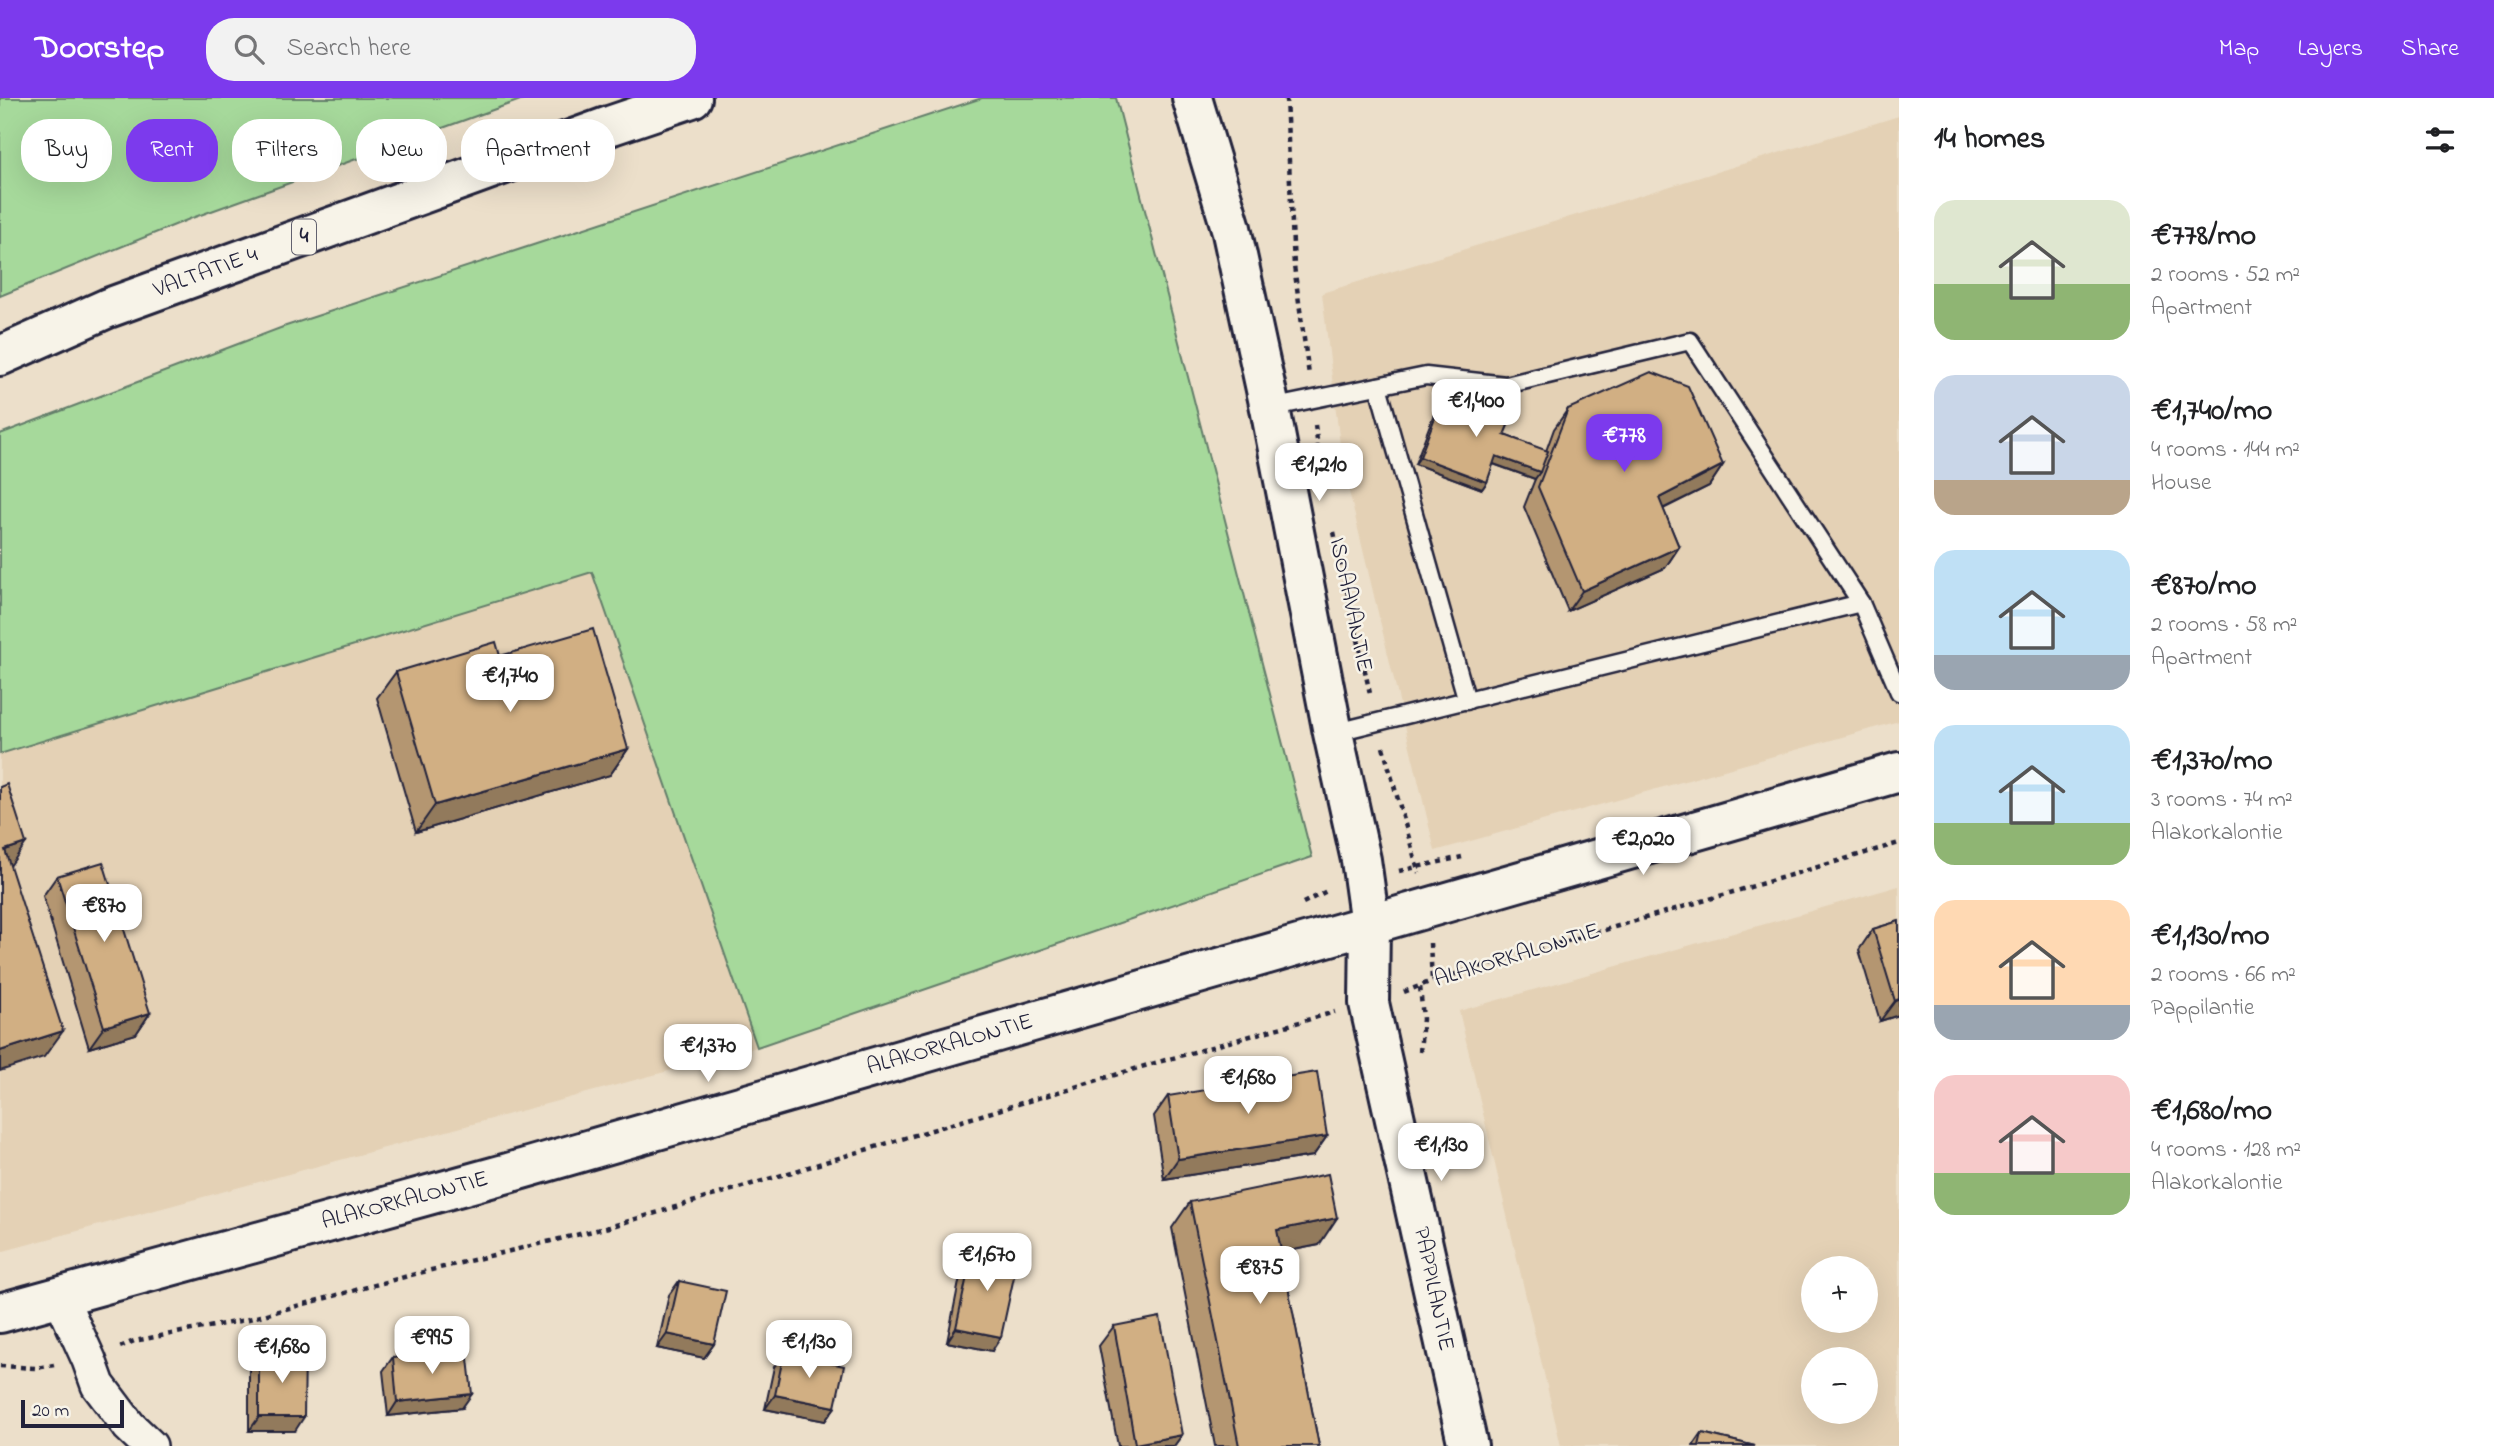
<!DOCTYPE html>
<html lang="en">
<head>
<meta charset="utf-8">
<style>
  :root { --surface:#fff; --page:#f2f2f2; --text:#202124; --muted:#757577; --accent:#7c3aed }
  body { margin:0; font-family:"Indie Flower",sans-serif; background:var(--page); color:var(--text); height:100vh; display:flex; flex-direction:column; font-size:26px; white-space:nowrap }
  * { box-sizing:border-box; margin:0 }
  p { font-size:23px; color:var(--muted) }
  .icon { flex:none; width:38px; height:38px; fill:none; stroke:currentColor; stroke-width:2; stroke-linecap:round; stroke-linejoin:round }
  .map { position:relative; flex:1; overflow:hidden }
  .drawer { display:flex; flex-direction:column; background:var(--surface); width:595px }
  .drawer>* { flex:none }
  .top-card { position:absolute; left:21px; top:21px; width:665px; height:63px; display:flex; gap:14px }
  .buttons { position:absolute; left:1801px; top:1158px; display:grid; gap:14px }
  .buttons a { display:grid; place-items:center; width:77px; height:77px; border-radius:50%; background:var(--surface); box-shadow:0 7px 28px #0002; font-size:35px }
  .scale { position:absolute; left:21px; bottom:18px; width:103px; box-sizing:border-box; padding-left:7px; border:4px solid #22223b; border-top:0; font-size:19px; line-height:24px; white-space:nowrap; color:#22223b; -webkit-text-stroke:5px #f7f3e8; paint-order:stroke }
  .price { position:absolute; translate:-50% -60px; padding:0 16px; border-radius:14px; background:#fff; color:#222; font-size:23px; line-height:46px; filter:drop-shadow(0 2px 4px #0008) }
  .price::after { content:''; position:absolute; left:50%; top:42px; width:21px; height:16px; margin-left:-10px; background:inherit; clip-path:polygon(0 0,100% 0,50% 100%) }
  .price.active { background:var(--accent); color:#fff }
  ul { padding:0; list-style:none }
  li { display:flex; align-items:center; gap:21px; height:175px; padding:0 35px }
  li span { display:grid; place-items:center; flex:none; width:196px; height:140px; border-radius:21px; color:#555 }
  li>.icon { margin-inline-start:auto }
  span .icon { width:84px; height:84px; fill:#fffc; stroke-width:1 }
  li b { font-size:30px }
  h2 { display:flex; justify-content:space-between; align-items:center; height:84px; padding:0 35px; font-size:30px }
  .pill { padding:0 24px; border-radius:28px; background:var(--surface); box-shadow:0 7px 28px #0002; font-size:24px; line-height:63px }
  .pill.active { background:var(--accent); color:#fff }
  header { display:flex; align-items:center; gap:42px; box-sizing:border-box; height:98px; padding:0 35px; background:var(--accent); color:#fff }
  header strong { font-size:33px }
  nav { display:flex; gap:38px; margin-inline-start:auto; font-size:24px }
  .search { width:490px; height:63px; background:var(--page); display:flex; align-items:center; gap:18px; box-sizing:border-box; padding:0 24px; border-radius:28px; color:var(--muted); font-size:26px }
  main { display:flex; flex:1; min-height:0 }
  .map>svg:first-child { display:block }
</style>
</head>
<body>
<header>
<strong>Doorstep</strong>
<div class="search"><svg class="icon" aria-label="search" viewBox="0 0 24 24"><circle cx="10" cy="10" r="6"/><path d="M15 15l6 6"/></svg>Search here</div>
<nav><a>Map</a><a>Layers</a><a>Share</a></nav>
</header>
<main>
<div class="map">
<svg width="1899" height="1348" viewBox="0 0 1899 1348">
  <rect width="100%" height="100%" fill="#ecdfca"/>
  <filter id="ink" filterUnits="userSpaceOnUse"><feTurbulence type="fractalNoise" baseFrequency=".0143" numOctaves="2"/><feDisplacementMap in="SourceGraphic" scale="14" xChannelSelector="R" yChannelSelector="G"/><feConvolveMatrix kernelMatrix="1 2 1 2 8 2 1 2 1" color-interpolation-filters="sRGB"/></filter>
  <g filter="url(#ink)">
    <g fill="#e4d1b5" fill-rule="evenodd">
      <polygon points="1899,18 1899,623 1435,753 1342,364 1322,195"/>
      <polygon points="592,474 757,949 0,1154 0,656"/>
      <path d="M1899,788V1348H1561L1459,913ZM1813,1171H1866V1223H1813ZM1813,1262H1866V1314H1813Z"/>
    </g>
    <g fill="#a6d99b" stroke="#647e6b" stroke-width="2">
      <polygon points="0,0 526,0 192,120 0,198"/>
      <polygon points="982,0 1116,0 1312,759 757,949 592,474 0,656 0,336 283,229"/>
    </g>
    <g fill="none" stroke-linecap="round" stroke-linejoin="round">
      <g stroke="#22223b" stroke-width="21">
        <g id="service">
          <polyline points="1378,288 1467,603"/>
          <polyline points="1270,310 1426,278 1506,287 1690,243 1861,505 1899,594"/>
          <polyline points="1333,635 1861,505"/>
        </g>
      </g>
      <g stroke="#22223b" stroke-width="38">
        <polyline id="minor" points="60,1198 89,1262 98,1287 129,1328 150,1348"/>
      </g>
      <g stroke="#22223b" stroke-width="44">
        <g id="tertiary">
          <polyline points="1192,0 1231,130 1270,310 1333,635 1361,762 1370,826 1369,905 1468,1348"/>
          <polyline points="0,1215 508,1075 1899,674"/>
        </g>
      </g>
      <g stroke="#22223b" stroke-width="44">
        <polyline id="trunk" points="0,258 108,210 612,27 692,0"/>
      </g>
      <g stroke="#22223b" stroke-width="4.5" stroke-dasharray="5 5" stroke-linecap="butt">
        <polyline points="1286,0 1294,168 1309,277"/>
        <polyline points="1315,327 1318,350"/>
        <polyline points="1334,434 1371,600"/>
        <polyline points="1383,649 1419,775"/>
        <polyline points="1399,773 1462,759"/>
        <polyline points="1303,805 1329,792"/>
        <polyline points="1430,845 1432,883"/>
        <polyline points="1404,894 1432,883 1899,745"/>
        <polyline points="1420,954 1423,921 1420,888"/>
        <polyline points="120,1249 134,1243 245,1222 419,1175 609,1129 1148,967 1335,914"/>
        <polyline points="0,1268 36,1270 54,1267"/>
      </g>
      <use href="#service" stroke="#f7f3e8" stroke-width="16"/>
      <use href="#minor" stroke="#f7f3e8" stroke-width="33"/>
      <use href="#tertiary" stroke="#f7f3e8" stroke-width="38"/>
      <use href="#trunk" stroke="#f7f3e8" stroke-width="38"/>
    </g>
    <g fill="#b49671" stroke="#22223b" stroke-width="2">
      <polygon points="1445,293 1504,337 1546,353 1554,331 1568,311 1723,367 1709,388 1663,411 1679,449 1665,470 1568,513 1524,409 1535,381 1493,366 1487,384 1482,391 1415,366 1440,300"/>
      <polygon points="500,558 628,651 610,677 416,734 377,600 396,574"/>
      <polygon points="57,778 150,915 136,936 89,950 43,798"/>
      <polygon points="1899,823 1899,917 1880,923 1859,852 1873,831"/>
      <polygon points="1168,998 1327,1038 1313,1058 1164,1081 1154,1018"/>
      <polygon points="1190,1104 1319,1147 1281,1154 1319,1348 1215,1348 1172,1130"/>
      <polygon points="973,1150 992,1253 947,1244 963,1164"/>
      <polygon points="679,1183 714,1246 704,1260 657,1250 669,1197"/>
      <polygon points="1114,1228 1182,1337 1174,1348 1118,1348 1099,1248"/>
      <polygon points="784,1255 835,1309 825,1323 765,1311 774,1269"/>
      <polygon points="259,1256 295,1333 249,1333 249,1270"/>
      <polygon points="393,1259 462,1310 388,1318 383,1273"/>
      <polygon points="1702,1335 1755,1348 1693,1348"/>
    </g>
    <g fill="#927a5c" stroke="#22223b" stroke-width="2">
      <polygon points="1496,358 1540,374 1535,381 1491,365"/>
      <polygon points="1420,359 1487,384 1482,391 1415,366"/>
      <polygon points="1723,367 1709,388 1644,420 1659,400"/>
      <polygon points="1679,449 1665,470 1568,513 1582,493"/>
      <polygon points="628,651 610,677 416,734 435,707"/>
      <polygon points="26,745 8,771 5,752"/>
      <polygon points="1899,901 1899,917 1880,923 1895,903"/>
      <polygon points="150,915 136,936 89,950 104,929"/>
      <polygon points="63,933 44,959 0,973 0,953"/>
      <polygon points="1327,1038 1313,1058 1164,1081 1178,1061"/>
      <polygon points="1337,1120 1319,1147 1258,1159 1277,1132"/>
      <polygon points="956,1230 1001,1239 992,1253 947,1244"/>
      <polygon points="667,1236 714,1246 704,1260 657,1250"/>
      <polygon points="472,1296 462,1310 388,1318 397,1304"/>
      <polygon points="775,1297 835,1309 825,1323 765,1311"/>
      <polygon points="259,1319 304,1319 295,1333 249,1333"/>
      <polygon points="1182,1337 1174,1348 1134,1348 1135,1346"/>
    </g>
    <g fill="#d1af83" stroke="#22223b" stroke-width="2">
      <polygon points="1651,274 1688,288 1723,367 1659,400 1679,449 1582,493 1538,389 1568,311"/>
      <polygon points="1445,293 1512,318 1504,337 1548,353 1540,374 1496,358 1487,384 1420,359"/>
      <polygon points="593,531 628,651 435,707 396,574 496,544 500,558"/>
      <polygon points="7,686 26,745 5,752 63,933 0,953 0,689"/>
      <polygon points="103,764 150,915 104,929 57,778"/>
      <polygon points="1899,823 1899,901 1895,903 1873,831"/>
      <polygon points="1317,974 1327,1038 1178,1061 1168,998"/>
      <polygon points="1328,1076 1337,1120 1277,1132 1319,1348 1239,1348 1190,1104"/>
      <polygon points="973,1150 1018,1160 1001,1239 956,1230"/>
      <polygon points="679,1183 726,1193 714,1246 667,1236"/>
      <polygon points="1160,1219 1182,1337 1135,1346 1114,1228"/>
      <polygon points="467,1252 472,1296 397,1304 393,1259"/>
      <polygon points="784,1255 844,1268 835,1309 775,1297"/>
      <polygon points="259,1256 305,1256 304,1319 259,1319"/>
      <polygon points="1702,1335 1755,1348 1699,1348"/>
    </g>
  </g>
  <g text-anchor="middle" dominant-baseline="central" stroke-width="5" stroke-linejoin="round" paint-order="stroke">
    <rect fill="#f7f3e8" stroke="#62616f" stroke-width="2" x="292" y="121.5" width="24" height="35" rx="5"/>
    <g font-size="21" font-weight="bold" fill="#22223b">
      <text x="304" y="139">4</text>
    </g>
    <g font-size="23" fill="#22223b" stroke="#f7f3e8">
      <text transform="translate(206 175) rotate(-20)">VALTATIE 4</text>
      <text transform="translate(1350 507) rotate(78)">ISOAAVANTIE</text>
      <text transform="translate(1517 858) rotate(-17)">ALAKORKALONTIE</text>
      <text transform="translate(950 947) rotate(-16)">ALAKORKALONTIE</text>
      <text transform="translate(405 1103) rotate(-15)">ALAKORKALONTIE</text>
      <text transform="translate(1433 1191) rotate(78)">PAPPILANTIE</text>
    </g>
  </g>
</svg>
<div class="buttons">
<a>+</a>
<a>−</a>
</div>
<div class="scale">20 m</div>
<b class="price" style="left:1476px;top:341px">€1,400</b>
<b class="price active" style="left:1624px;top:376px">€778</b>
<b class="price" style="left:1319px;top:405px">€1,210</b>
<b class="price" style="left:510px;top:616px">€1,740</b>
<b class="price" style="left:1643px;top:779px">€2,020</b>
<b class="price" style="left:104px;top:846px">€870</b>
<b class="price" style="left:708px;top:986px">€1,370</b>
<b class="price" style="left:1248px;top:1018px">€1,680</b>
<b class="price" style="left:1441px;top:1085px">€1,130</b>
<b class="price" style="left:987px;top:1195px">€1,670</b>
<b class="price" style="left:1260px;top:1208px">€875</b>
<b class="price" style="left:432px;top:1278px">€995</b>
<b class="price" style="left:809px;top:1282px">€1,130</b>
<b class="price" style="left:282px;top:1287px">€1,680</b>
<div class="top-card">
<a class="pill">Buy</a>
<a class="pill active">Rent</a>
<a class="pill">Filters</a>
<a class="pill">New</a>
<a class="pill">Apartment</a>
</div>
</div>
<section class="drawer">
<h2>14 homes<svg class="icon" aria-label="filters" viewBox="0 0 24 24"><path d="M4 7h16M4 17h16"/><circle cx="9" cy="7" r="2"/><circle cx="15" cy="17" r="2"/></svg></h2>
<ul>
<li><span style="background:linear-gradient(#dfe7d0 60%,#8fb573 0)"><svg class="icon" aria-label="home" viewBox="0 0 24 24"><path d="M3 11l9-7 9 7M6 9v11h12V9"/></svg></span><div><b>€778/mo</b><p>2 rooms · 52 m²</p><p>Apartment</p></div></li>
<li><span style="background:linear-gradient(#c9d6e8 75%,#b9a48a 0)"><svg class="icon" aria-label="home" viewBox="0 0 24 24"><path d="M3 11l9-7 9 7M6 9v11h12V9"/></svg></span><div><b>€1,740/mo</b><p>4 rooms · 144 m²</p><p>House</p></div></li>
<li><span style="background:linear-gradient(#bfe0f5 75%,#9aa5b1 0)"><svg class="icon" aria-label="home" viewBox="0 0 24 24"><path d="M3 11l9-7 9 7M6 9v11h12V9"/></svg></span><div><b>€870/mo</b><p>2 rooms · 58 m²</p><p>Apartment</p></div></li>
<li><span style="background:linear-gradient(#bfe0f5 70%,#8fb573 0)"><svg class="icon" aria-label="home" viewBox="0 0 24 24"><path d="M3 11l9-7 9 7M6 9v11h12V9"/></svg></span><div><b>€1,370/mo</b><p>3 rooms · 74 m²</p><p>Alakorkalontie</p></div></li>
<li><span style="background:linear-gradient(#ffd9b3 75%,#9aa5b1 0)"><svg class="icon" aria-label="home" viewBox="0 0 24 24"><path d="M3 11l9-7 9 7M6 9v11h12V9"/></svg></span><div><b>€1,130/mo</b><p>2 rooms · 66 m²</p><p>Pappilantie</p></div></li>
<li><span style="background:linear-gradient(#f6c9c9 70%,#8fb573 0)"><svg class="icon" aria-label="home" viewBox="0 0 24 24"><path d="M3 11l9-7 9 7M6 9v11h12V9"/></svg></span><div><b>€1,680/mo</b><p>4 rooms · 128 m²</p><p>Alakorkalontie</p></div></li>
</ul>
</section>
</main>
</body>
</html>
